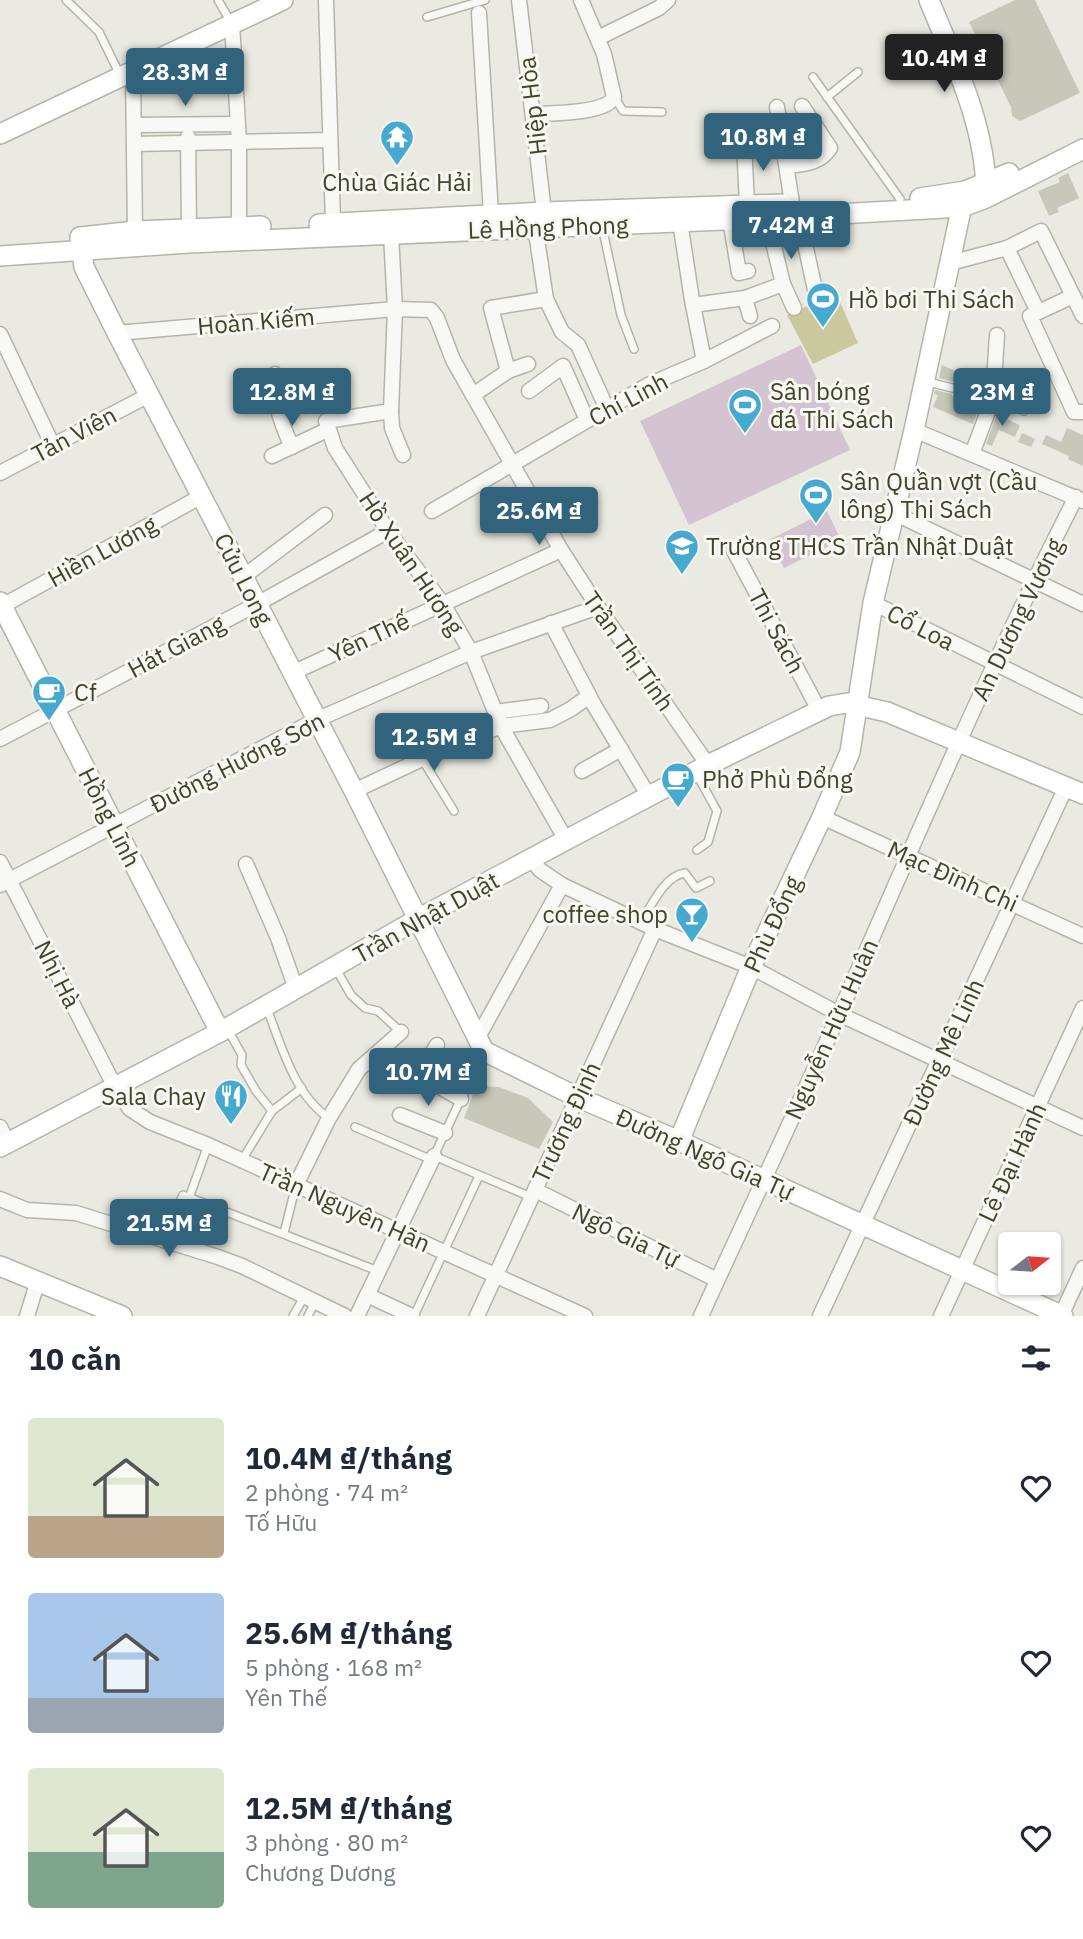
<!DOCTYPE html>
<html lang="vi">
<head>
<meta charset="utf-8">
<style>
  :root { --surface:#fff; --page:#f2f2f3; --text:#1f2937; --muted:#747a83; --accent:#31637c }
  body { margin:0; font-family:"IBM Plex Sans",sans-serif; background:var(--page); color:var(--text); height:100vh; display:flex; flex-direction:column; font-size:26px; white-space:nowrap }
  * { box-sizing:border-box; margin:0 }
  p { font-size:23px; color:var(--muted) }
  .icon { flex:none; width:38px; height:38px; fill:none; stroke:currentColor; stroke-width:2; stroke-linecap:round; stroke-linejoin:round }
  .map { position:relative; height:1316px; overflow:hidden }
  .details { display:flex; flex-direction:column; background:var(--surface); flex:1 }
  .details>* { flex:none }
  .needle { width:46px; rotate:73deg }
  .fabs { position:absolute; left:998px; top:1232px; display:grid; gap:14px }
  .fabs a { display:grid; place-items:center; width:63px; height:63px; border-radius:7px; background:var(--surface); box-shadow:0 2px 5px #0004; font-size:35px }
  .price { position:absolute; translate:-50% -60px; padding:0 16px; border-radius:7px; background:var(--accent); color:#fff; font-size:23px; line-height:46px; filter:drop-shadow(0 2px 4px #0008) }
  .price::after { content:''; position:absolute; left:50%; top:42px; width:21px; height:16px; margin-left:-10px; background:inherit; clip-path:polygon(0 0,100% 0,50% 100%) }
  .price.on { background:#222; color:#fff }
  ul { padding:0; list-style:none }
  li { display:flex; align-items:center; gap:21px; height:175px; padding:0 28px }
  li span { display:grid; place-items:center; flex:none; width:196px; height:140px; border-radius:7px; color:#555 }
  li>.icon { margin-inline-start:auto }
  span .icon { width:84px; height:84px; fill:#fffc; stroke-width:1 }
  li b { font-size:30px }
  h2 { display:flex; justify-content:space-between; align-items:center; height:84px; padding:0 28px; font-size:30px }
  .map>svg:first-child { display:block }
</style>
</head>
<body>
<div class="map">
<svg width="1083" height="1316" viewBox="0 0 1083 1316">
  <rect width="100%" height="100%" fill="#eaeae2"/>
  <g fill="#d4c3d1">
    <polygon points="801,345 850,450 689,525 640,421"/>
    <polygon points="827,511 841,540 784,568 769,540"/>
  </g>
  <polygon fill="#cbc89d" points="836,293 858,343 813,364 787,315"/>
  <g fill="#c7c8b9">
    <polygon points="1015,0 1035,0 1080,93 1020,121 1012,116 1011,107 969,22"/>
    <polygon points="1068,173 1079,198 1057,208 1059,212 1049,216 1038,191 1060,182 1058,178"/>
    <polygon points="942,365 961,373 957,383 939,378"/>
    <polygon points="977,369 985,372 984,388 971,382"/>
    <polygon points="935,390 952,394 953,398 979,408 973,424 933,407 938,395 934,394"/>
    <polygon points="998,411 1006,414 1004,418 1020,425 1015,437 999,430 992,446 986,444"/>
    <polygon points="1067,428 1083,435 1083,466 1068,459 1069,456 1042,444 1046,435 1061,442"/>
    <polygon points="1022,433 1035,439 1031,447 1018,442"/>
    <polygon points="476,1086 499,1087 528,1098 553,1122 539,1149 464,1118"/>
  </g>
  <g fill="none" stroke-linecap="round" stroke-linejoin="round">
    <g stroke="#b4b5a7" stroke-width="10">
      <g id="lane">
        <polyline points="66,0 99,32 120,75"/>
        <polyline points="218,0 232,24"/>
        <polyline points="427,17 485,0"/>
        <polyline points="813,77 900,199"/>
        <polyline points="827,97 858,72"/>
        <polyline points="615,98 623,111 662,112"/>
        <polyline points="602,226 621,315 634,349"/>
        <polyline points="924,381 993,398 1024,411"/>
        <polyline points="422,759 454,811"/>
        <polyline points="696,773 717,811 708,842 697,850"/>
        <path d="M641,922C652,905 664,876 685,873L696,888L710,881"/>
        <polyline points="336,969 351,995 365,1008 378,1011 401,1032"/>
        <path d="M266,1006C281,1044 294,1095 329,1118"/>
        <polyline points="228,1030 242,1055 241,1065 256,1091 272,1111"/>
        <polyline points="483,1052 434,1156 531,1197"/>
        <polyline points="355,1127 432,1160"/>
        <polyline points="242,1160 272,1111 302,1088"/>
        <polyline points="189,1198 208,1145"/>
        <polyline points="284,1233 296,1185"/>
        <polyline points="164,1239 183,1195 378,1271"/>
        <polyline points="293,1316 304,1297"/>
        <polyline points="308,1316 315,1302"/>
        <polyline points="414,1316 479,1176"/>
      </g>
    </g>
    <g stroke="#b4b5a7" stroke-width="17">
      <g id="street">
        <polyline points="326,0 333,223"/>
        <polyline points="519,0 544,212"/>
        <polyline points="479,13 491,215"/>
        <polyline points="232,24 239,142 239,227"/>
        <polyline points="598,38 659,8 668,0"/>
        <polyline points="133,71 135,231"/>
        <polyline points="777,107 792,203"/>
        <path d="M534,114C553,113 606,114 614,97L604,54L581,0"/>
        <polyline points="134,125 237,124"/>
        <polyline points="188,137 189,229"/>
        <polyline points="744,142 747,205"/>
        <polyline points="134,144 330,140"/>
        <path d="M787,166C803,164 820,164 830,148L802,106"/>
        <polyline points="799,216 817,299"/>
        <polyline points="767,218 783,284 794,308"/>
        <polyline points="730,219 739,273 748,271"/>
        <polyline points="535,226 546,299 562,332 578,345 607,409"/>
        <polyline points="391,234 395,309 391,411 392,428 403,455"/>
        <polyline points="1007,248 1038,312"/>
        <polyline points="950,263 1007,248 1041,231 1083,316"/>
        <polyline points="1073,296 1030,316 1074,412 1083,412"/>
        <polyline points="745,298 750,316"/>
        <polyline points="693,305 745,298 783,284"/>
        <polyline points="117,333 395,309 431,310 437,318 453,360 561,550 598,607 708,765"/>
        <polyline points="0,334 52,444"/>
        <polyline points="704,361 772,326"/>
        <polyline points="508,371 491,308 546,299"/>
        <path d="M275,374C273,401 281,423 292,447"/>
        <polyline points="529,391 563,366 587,420"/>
        <polyline points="473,395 508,371 528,364"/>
        <polyline points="391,411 326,421 335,448 388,531 443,604 471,652 501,726 566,840"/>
        <polyline points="914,430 1083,501"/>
        <polyline points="972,454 993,398 997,335"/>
        <polyline points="272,456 327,430"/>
        <polyline points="0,473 149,395"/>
        <polyline points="432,511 648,385 704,361 692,300 680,222"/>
        <polyline points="894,513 1083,604"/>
        <polyline points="734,551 819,710"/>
        <polyline points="243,577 325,515"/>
        <polyline points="873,603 1083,707"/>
        <polyline points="2,606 202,496"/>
        <polyline points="551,623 594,705 650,798"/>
        <polyline points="292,673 561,550"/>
        <polyline points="495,712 541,706"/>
        <polyline points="0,739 257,604 388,531"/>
        <polyline points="582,771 621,749"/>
        <polyline points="354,791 422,759 501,726 550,720 571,709 589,696"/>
        <polyline points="822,817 1083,936"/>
        <polyline points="532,860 540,870 562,885 655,929 751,967 839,1014 1083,1128"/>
        <polyline points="0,862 115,1087 130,1109 150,1122 208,1145 585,1316"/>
        <polyline points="246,864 278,938 296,989"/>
        <polyline points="0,885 316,720 471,652 598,607"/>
        <polyline points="477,1039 562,885"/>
        <polyline points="437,1045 419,1075 461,1099"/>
        <polyline points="436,1085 448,1068"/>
        <polyline points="400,1115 445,1133"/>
        <polyline points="0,1127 8,1143"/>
        <polyline points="296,1185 329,1118 359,1069 401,1032"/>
        <polyline points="535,1190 717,1280"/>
        <polyline points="0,1199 27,1210 76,1213 218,1257 242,1266 345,1316"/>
        <polyline points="367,1295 412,1316"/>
        <polyline points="27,1316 35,1290"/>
        <polyline points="357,1316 434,1156"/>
        <polyline points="477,1316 655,929"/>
        <path d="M701,1316C747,1215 795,1114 840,1012C915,839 990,666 1076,497"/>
        <polyline points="820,1316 1066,787"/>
        <polyline points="941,1316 1083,1008"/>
        <polyline points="1061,1316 1083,1268"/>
      </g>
    </g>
    <g stroke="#b4b5a7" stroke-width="22">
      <g id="secondary">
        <path d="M929,0C954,61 986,126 986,193"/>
        <polyline points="0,134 283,0"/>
        <polyline points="920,198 965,191 1009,173"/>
        <polyline points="319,224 544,212 782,204"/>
        <polyline points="80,237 84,267 117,333 354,791 484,1051 577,1097 679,1141 1063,1316"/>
        <polyline points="81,237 135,231 261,226"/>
        <polyline points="0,256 189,243 767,218 962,207 986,198 1083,149"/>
        <polyline points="0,602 220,1032"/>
        <polyline points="679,1141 751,967 822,817 850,752 873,603 914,430 964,196"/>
        <polyline points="0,1147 220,1032 416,920 566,840 708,765 829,706 847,703 887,712 1083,794"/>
        <polyline points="0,1266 122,1316"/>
      </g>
    </g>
    <use href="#lane" stroke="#f8f9f5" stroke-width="7"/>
    <use href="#street" stroke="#f8f9f5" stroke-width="14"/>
    <use href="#secondary" stroke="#fff" stroke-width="19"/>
  </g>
  <defs>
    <g id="temple-pin" transform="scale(1.75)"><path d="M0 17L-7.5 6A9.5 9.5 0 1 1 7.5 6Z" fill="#46aad0" stroke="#f8f8f2"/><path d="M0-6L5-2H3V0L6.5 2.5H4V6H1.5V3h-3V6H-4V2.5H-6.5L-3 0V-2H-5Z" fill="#fff"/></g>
    <g id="stadium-pin" transform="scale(1.75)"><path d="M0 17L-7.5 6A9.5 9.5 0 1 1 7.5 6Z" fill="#46aad0" stroke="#f8f8f2"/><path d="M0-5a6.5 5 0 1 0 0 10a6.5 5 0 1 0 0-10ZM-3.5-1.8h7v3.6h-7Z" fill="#fff"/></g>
    <g id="school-pin" transform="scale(1.75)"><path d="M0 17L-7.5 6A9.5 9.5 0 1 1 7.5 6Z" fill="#46aad0" stroke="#f8f8f2"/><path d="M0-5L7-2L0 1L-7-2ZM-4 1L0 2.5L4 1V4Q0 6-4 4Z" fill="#fff"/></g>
    <g id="cafe-pin" transform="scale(1.75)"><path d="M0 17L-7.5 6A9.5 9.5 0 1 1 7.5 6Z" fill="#46aad0" stroke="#f8f8f2"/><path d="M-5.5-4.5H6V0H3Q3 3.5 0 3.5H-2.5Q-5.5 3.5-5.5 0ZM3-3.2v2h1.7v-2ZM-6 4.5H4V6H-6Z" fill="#fff"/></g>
    <g id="bar-pin" transform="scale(1.75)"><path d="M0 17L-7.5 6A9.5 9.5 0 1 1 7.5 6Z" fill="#46aad0" stroke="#f8f8f2"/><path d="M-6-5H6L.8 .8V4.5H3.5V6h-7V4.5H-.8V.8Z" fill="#fff"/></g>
    <g id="restaurant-pin" transform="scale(1.75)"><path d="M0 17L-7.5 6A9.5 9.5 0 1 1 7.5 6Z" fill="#46aad0" stroke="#f8f8f2"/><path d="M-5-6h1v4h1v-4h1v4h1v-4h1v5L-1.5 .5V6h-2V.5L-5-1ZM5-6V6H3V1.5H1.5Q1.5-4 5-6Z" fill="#fff"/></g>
  </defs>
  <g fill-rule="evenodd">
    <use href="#temple-pin" x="397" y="137"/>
    <use href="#stadium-pin" x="823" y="299"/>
    <use href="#stadium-pin" x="745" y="405"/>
    <use href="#stadium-pin" x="816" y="495"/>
    <use href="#school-pin" x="682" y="546"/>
    <use href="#cafe-pin" x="49" y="692"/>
    <use href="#cafe-pin" x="678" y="779"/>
    <use href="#bar-pin" x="692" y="914"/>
    <use href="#restaurant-pin" x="231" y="1096"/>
  </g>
  <g text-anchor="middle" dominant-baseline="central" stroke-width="6" stroke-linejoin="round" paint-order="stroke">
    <g font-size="24" fill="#41432a" stroke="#f8f8f2">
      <text transform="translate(532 106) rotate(-97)">Hiệp Hòa</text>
      <text transform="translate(548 227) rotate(-2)">Lê Hồng Phong</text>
      <text transform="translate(256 321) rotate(-5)">Hoàn Kiếm</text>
      <text transform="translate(628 399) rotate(-28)">Chí Linh</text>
      <text transform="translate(74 434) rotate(-28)">Tản Viên</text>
      <text transform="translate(102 551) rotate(-29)">Hiền Lương</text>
      <text transform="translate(412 563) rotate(56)">Hồ Xuân Hương</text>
      <text transform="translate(244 579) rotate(63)">Cửu Long</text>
      <text transform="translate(1017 619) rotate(-64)">An Dương Vương</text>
      <text transform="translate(921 627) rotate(27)">Cổ Loa</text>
      <text transform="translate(777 631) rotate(62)">Thi Sách</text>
      <text transform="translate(369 637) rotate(-25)">Yên Thế</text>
      <text transform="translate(176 646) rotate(-28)">Hát Giang</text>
      <text transform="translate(629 651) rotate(55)">Trần Thị Tính</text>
      <text transform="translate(237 762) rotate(-27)">Đường Hương Sơn</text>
      <text transform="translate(110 817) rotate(63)">Hồng Lĩnh</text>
      <text transform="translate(953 876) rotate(24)">Mạc Đĩnh Chi</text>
      <text transform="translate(426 917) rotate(-29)">Trần Nhật Duật</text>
      <text transform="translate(772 924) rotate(-65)">Phù Đổng</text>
      <text transform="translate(58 974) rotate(63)">Nhị Hà</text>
      <text transform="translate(831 1029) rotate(-66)">Nguyễn Hữu Huân</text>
      <text transform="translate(943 1052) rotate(-65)">Đường Mê Linh</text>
      <text transform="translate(566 1122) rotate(-65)">Trương Định</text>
      <text transform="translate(705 1154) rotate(24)">Đường Ngô Gia Tự</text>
      <text transform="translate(1012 1162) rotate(-65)">Lê Đại Hành</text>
      <text transform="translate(345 1207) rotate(24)">Trần Nguyên Hãn</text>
      <text transform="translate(626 1235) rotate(26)">Ngô Gia Tự</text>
    </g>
    <g font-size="24" fill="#41432a" stroke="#f8f8f2" text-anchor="start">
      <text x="397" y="182" text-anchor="middle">Chùa Giác Hải</text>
      <text x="848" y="299">Hồ bơi Thi Sách</text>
      <text x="770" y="391">Sân bóng<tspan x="770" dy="28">đá Thi Sách</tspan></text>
      <text x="840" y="481">Sân Quần vợt (Cầu<tspan x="840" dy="28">lông) Thi Sách</tspan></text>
      <text x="706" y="546">Trường THCS Trần Nhật Duật</text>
      <text x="74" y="692">Cf</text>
      <text x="702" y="779">Phở Phù Đổng</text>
      <text x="668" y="914" text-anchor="end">coffee shop</text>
      <text x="206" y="1096" text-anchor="end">Sala Chay</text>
    </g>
  </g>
</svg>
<div class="fabs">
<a><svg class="needle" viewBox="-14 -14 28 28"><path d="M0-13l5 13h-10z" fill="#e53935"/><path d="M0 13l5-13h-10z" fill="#747a83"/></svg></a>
</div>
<b class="price on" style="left:944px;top:94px">10.4M ₫</b>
<b class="price" style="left:185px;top:108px">28.3M ₫</b>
<b class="price" style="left:763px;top:173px">10.8M ₫</b>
<b class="price" style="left:791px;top:261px">7.42M ₫</b>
<b class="price" style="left:292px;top:428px">12.8M ₫</b>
<b class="price" style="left:1002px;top:428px">23M ₫</b>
<b class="price" style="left:539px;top:547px">25.6M ₫</b>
<b class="price" style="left:434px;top:773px">12.5M ₫</b>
<b class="price" style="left:428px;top:1108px">10.7M ₫</b>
<b class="price" style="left:169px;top:1259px">21.5M ₫</b>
</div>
<section class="details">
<h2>10 căn<svg class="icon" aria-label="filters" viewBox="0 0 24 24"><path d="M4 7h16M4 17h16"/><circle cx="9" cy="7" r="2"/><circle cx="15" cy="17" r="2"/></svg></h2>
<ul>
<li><span style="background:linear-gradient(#dfe7d0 70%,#b9a48a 0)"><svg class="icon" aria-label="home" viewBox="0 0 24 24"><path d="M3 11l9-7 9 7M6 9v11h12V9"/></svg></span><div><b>10.4M ₫/tháng</b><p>2 phòng · 74 m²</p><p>Tố Hữu</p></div><svg class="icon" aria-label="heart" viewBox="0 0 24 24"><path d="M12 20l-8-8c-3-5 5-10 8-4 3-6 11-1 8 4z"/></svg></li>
<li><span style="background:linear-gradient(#a9c7e8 75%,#9aa5b1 0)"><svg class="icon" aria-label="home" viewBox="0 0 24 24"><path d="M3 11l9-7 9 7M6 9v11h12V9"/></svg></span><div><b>25.6M ₫/tháng</b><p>5 phòng · 168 m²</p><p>Yên Thế</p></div><svg class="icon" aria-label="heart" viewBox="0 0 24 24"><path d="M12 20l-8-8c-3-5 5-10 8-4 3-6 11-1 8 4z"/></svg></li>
<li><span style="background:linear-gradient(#dfe7d0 60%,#7fa58c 0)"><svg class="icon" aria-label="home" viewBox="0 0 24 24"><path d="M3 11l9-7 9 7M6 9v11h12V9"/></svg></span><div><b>12.5M ₫/tháng</b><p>3 phòng · 80 m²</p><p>Chương Dương</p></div><svg class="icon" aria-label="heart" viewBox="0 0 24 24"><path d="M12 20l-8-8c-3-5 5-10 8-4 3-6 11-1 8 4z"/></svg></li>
</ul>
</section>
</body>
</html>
